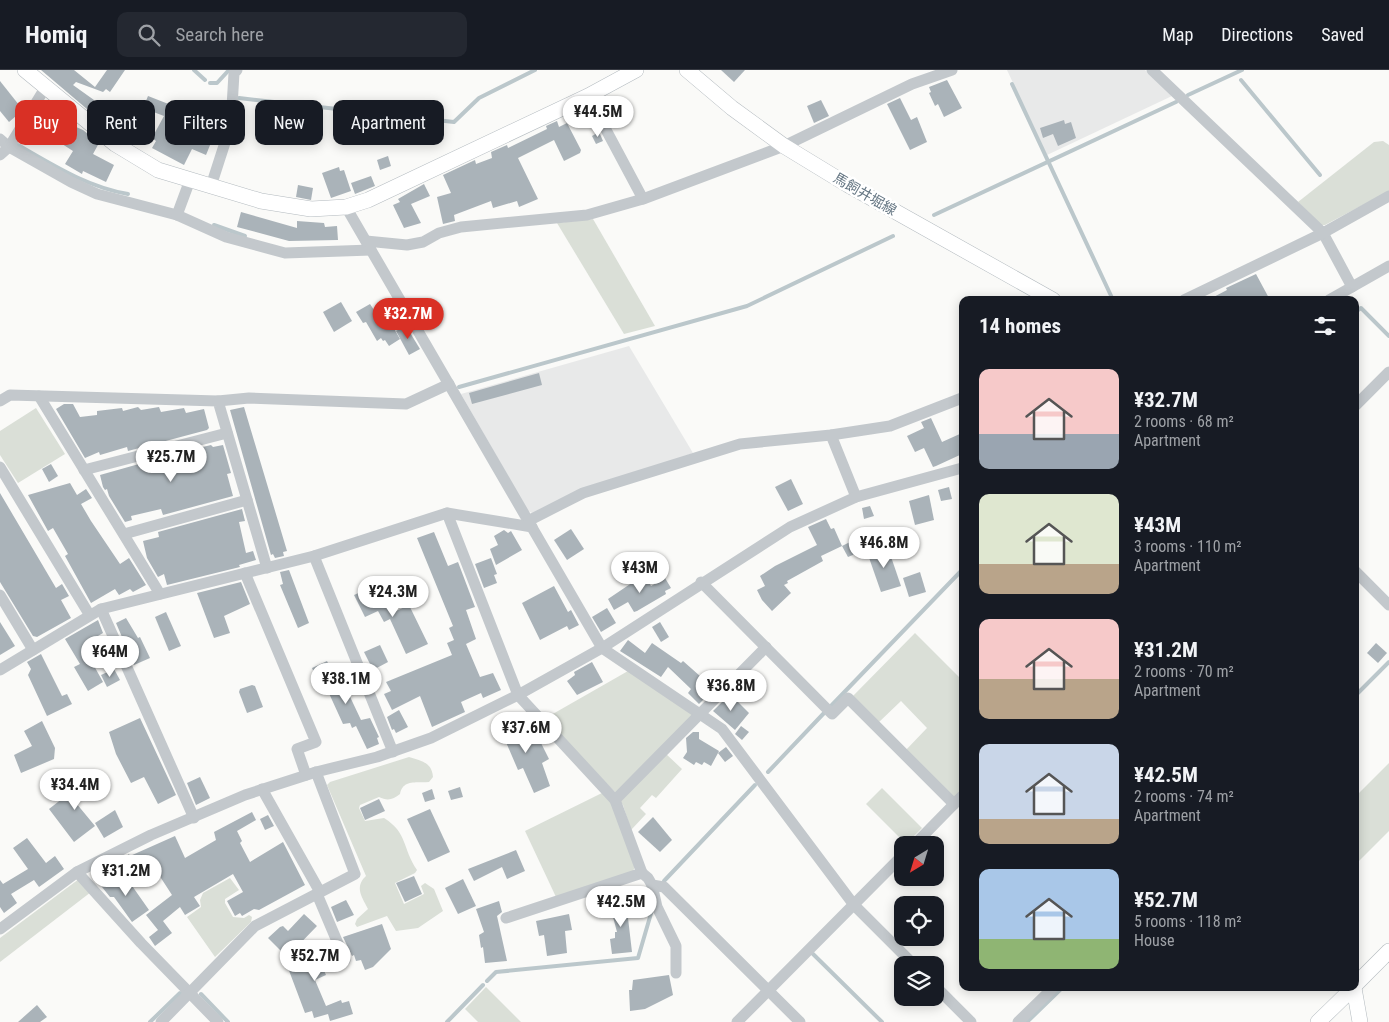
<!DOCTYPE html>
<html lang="en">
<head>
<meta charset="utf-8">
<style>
  :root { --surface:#171b24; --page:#242831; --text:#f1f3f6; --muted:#9ea1a6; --line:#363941; --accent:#d93025 }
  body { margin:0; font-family:"Roboto Condensed","Noto Sans JP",sans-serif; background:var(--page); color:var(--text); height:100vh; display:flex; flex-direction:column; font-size:19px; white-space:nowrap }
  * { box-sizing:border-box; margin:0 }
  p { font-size:16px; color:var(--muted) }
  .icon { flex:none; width:28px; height:28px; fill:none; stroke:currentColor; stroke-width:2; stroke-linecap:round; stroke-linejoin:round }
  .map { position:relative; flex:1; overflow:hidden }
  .side { position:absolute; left:959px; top:226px; width:400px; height:695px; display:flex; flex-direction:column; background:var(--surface); border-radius:10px; box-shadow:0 2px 12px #0003 }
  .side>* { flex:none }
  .top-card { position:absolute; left:15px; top:30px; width:475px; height:45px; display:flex; gap:10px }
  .needle { width:32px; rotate:218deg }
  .controls { position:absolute; left:894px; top:766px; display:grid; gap:10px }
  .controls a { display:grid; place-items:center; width:50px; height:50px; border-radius:10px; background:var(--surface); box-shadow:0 2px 12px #0003; font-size:25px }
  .price { position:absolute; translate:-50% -42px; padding:0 11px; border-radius:18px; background:#fff; color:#222; font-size:16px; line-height:32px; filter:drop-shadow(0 1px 2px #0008) }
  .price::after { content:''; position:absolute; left:50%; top:30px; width:15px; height:11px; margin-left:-8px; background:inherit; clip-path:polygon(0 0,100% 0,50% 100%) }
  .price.selected { background:var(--accent); color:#fff }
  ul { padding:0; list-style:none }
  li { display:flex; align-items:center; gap:15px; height:125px; padding:0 20px }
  li span { display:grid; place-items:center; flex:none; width:140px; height:100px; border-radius:10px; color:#555 }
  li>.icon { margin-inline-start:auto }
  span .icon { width:60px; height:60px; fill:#fffc; stroke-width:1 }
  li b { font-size:21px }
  h2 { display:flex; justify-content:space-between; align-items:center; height:60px; padding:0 20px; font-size:21px }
  .pill { padding:0 18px; border-radius:10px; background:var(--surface); box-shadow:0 2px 12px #0003; font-size:18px; line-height:45px }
  .pill.selected { background:var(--accent); color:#fff }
  header { display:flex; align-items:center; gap:30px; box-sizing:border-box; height:70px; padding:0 25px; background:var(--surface); border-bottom:1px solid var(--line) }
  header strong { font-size:24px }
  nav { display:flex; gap:28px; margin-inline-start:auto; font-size:18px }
  .search { width:350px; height:45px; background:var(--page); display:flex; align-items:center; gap:12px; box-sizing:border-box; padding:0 18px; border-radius:10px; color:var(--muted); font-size:19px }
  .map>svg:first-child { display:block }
</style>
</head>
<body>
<header>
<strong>Homiq</strong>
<div class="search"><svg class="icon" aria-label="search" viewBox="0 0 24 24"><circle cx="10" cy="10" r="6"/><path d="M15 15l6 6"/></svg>Search here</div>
<nav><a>Map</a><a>Directions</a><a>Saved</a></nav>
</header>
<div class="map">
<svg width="1389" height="952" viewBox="0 0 1389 952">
  <rect width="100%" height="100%" fill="#fafaf8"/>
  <g fill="#e8e9e9">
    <polygon points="1007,0 1145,0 1172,26 1047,85"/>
    <polygon points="629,276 693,383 532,443 528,441 461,324"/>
  </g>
  <g fill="#dadfd7">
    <polygon points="1383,71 1389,75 1389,121 1325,155 1321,155 1298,132 1374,72"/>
    <polygon points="593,149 655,256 624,264 557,153"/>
    <polygon points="36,338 65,384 18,413 0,385 0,361"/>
    <polygon points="915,563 962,610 962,720 953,729 905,681 927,658 901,631 878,653 852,627"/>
    <polygon points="628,601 694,645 618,725 544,649"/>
    <polygon points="665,683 682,699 656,728 652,725 640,738 646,744 631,760 623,735 619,731"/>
    <path d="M409,687C421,691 432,692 433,707L429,712C416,713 403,709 400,724C393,730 387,731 379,727L360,735L359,738L365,751L384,748C408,763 402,778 417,800L415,803L395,813L404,834L424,824L421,816L425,813L434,819L443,841L418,858L396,861L387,846L357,857L355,854L357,849L368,839C362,827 354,817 366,806L327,715L330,712Z"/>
    <polygon points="1389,693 1389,761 1355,795 1355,727"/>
    <polygon points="882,718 922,758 906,774 866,734"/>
    <polygon points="604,722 615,737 635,797 632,803 556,827 525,761"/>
    <polygon points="230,808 239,820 225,829 225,833 233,847 244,848 249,845 252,847 251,852 215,887 187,847 201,837 200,830 203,823"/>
    <polygon points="79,809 91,822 0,892 0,868"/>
    <polygon points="486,917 521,952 478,952 465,939"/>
  </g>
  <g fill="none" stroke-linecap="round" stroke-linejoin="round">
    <g stroke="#bbc7cb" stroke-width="4">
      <polyline points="194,0 205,10"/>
      <polyline points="1241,10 1320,105"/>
      <polyline points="210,13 217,13 229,0"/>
      <polyline points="1012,14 1113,230"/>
      <polyline points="1188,25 1242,0"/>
      <polyline points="239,28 454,52 479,28 535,0"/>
      <path d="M18,75C53,95 87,117 128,124"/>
      <polyline points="934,145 1176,32"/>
      <polyline points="214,155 245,166"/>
      <polyline points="1355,242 1361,238 1389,266"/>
      <polyline points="459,317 747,236 893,166"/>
      <polyline points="1355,626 1389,592"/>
      <polyline points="830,637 962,500"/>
      <polyline points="768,702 825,642"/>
      <polyline points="664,811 755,715"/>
      <polyline points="813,884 882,952"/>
      <polyline points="487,911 496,902 638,888 652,840"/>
      <polyline points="201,924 228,952"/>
      <polyline points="150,952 180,923"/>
      <polyline points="447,952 483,915"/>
      <polyline points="1027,952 1062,918"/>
    </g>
  </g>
  <g fill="#aab3b9">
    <polygon points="41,0 74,0 95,17 107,0 125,0 110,22 106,19 103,22 76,12 73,15 94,30 87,39"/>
    <polygon points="721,0 745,0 734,12"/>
    <polygon points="947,10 962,38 944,47 938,34 935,36 929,23 931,22 929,17"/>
    <polygon points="0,11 23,40 9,52 0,41"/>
    <polygon points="148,26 189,42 204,50 203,53 217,58 206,85 192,79 184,95 152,78 156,71 152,68 164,46 143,38"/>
    <polygon points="900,28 911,50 917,47 927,72 910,80 887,34"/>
    <polygon points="821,30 829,46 814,53 807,36"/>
    <polygon points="122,49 138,59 129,72 114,61"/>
    <polygon points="1064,50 1065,54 1071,52 1076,68 1058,76 1053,64 1043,68 1040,58"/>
    <polygon points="557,51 559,57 567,53 581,80 580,83 564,91 554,70 518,88 538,129 519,137 517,131 493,138 491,131 454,145 455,151 443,154 437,127 451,123 443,105 475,90 476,94 492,88 491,82 507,75 508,78 547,59 546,56"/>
    <polygon points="67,53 83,60 99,73 93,84 114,95 106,112 83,101 82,104 65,94 73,81 59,72"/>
    <polygon points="599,62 603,71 596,74 592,66"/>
    <polygon points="388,86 391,96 380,100 377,90"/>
    <polygon points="339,97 340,101 344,100 351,121 331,128 322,103"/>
    <polygon points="371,106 375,116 355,124 351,113"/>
    <polygon points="424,114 430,126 411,134 421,153 404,158 393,135 400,132 398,129"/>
    <polygon points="298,115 313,118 311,130 296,127"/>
    <polygon points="241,142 297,158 297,151 324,153 325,157 337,156 338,170 289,171 237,157"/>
    <polygon points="1256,204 1270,230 1208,230 1227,220 1226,218"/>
    <polygon points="341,232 352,251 334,262 323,242"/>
    <polygon points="370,234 374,240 381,236 400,269 389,276 385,270 383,271 381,268 377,271 366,252 363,253 356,242"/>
    <polygon points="406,256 420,279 409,285 396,261"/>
    <polygon points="539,303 542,315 472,334 469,323"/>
    <polygon points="64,334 73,334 80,347 97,345 97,341 122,338 123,341 138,337 141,340 159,337 161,342 184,338 186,343 204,339 209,358 207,360 128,381 127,377 100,385 99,382 85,388 56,339"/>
    <polygon points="244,337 287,481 283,482 284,486 275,488 273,484 271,485 230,340"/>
    <polygon points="931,348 942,372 962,363 962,384 936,396 933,397 924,378 915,382 907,366 924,358 921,352"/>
    <polygon points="211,375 213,377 223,375 231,403 227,404 233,426 163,445 161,439 131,446 132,450 125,452 109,426 107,419 105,420 103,417 100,405 146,392 148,398 176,391 174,384"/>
    <polygon points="51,394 58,406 49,412 42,399"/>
    <polygon points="791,409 803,434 788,441 775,417"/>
    <polygon points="70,413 77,425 86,419 92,428 81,434 91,451 120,494 129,488 146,515 133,522 130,519 119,525 115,519 91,533 65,486 68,484 53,458 48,461 28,425"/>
    <polygon points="949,417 952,429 941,431 938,420"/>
    <polygon points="0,423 56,518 62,514 69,526 61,530 71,548 37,567 33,566 0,512"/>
    <polygon points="929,425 934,450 915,455 909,431"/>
    <polygon points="870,436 874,446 864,449 862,438"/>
    <polygon points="242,439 245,451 239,452 246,483 253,481 256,490 239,495 240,497 167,515 164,504 158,507 147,488 143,471 159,467 158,462"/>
    <polygon points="826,449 831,459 834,458 842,476 821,486 823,491 787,511 788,513 784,515 791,523 772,541 762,530 757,520 765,516 760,506 775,496 817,475 808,457"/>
    <polygon points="571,459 584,479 567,490 554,470"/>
    <polygon points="504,460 508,463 511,461 522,480 496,495 490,479 498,475 494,466"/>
    <polygon points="434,462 448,496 458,492 475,537 466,540 476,569 466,574 480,607 493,603 501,620 483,628 481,623 461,632 465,642 432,657 420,626 392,640 384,624 391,621 386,612 452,585 447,573 454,570 449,558 453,556 417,468"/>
    <polygon points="860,467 860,482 848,487 842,476"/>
    <polygon points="887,475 901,516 881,522 867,482"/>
    <polygon points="491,488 497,504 494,505 497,513 484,518 475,494"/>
    <polygon points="289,500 309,553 298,558 280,515 283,514 280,502"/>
    <polygon points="920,502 926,522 909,527 903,508"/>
    <polygon points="645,504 651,516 665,508 671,518 665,521 666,524 637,541 634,542 628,532 614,540 608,529"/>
    <polygon points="241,512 250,534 224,546 230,563 214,568 197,523"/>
    <polygon points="376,515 381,527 386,525 394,542 409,535 428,574 406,584 390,549 384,552 378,541 365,547 354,525"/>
    <polygon points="554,516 568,542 571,540 579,555 569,560 567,556 540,570 522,533"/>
    <polygon points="607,538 616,553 601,562 592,547"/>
    <polygon points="166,542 181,576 169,581 155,547"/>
    <polygon points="126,548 138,568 140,567 150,588 134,595 116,553"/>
    <polygon points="98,550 103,563 91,570 97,579 88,585 103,612 88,621 74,597 80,594 65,569"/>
    <polygon points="0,552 15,576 0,585"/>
    <polygon points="660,552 669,567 661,572 652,557"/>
    <polygon points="628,570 645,583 652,573 681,593 683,591 709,614 716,606 722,611 699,634 688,623 691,619 668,597 661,607 620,581"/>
    <polygon points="1376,573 1387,583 1378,593 1367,583"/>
    <polygon points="380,575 388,592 373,600 364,582"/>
    <polygon points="41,584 62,626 67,624 72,634 47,646 28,605 31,599 27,592"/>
    <polygon points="327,591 339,617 344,614 361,650 370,648 379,667 377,668 379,674 367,679 356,656 352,658 350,653 343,654 327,619 324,621 320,616 312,598"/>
    <polygon points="592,592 603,612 577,625 567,611 575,605 574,602"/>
    <polygon points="114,599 120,610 107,617 101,605"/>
    <polygon points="252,615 255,616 263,637 247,643 239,622 240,619"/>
    <polygon points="730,624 749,643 735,660 713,641"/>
    <polygon points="399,640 408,657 396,663 394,659 392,660 387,647"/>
    <polygon points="511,643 528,673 537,670 539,674 541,673 549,689 542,693 550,716 534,723 523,698 518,700 499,656 502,654 500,649"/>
    <polygon points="140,648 176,725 158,734 144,707 131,713 116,684 109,662"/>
    <polygon points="42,651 55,678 54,689 21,703 14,685 32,676 24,661"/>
    <polygon points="741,656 749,662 742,670 735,664"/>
    <polygon points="693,662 699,662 699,669 719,681 718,683 726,677 733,686 725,692 718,683 711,696 704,692 702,695 696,692 694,695 683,688 687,682 686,668"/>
    <polygon points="90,707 98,718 76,733 95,756 74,772 49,739"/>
    <polygon points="200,707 210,728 196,735 187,713"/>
    <polygon points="460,717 463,727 451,730 448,721"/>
    <polygon points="432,719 435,729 425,732 422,723"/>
    <polygon points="379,729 385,741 365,750 360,738"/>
    <polygon points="430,739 450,782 428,792 407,749"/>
    <polygon points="115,740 123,757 104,768 95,753"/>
    <polygon points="252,742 256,750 237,761 242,771 240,773 250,792 283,772 305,815 259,840 254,839 242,846 240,843 235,846 227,831 243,822 233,804 194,827 200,836 185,845 180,837 163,851 172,863 155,876 149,867 158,860 146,845 172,825 148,788 120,804 114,794 129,784 130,786 175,766 185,788 216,770 214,762"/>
    <polygon points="268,745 274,756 265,760 260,749"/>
    <polygon points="653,747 672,770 660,782 638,762"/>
    <polygon points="27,768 46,793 55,786 64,799 39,817 34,810 11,824 17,833 4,843 0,837 0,810 3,814 28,799 13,778"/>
    <polygon points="516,780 525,801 507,809 502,797 474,811 468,799"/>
    <polygon points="123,803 149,840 132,852 114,827 110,827 102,817"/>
    <polygon points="414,806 422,824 405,832 396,813"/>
    <polygon points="463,809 476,836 458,844 445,818"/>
    <polygon points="623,828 628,848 632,882 612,884 610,869 615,868 615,862 617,862 609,832"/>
    <polygon points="346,830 354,845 337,852 331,837"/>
    <polygon points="499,831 502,842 497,846 507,891 485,893 483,877 481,878 479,865 484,862 476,839"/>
    <polygon points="304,844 317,856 287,887 268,868 280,857 283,856 288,861"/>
    <polygon points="569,844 572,860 565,861 567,883 547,886 544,865 539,866 536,851"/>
    <polygon points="382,854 391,879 373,897 365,900 361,890 356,891 354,885 352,886 343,867"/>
    <polygon points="329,873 337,891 322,896 326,905 315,910 326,936 341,930 342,933 349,931 353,944 330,951 328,944 314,948 312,941 305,943 285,890 288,886"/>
    <polygon points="669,905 673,925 645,939 630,941 629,920 632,920 633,910"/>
    <polygon points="37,935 47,947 40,952 18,952"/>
  </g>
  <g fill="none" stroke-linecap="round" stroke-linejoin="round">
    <g stroke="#b3babf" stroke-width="16">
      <g id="secondary">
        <polyline points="25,0 115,74 158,100 261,131 311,139 346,137 368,130 588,26 636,0"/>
        <polyline points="687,0 732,38 784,76 848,115 1053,230"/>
        <polyline points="1355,915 1389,881"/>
        <polyline points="1354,918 1360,952"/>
        <polyline points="1318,952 1353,918"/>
      </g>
    </g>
    <g stroke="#c3c8cc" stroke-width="11">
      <polyline points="1152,0 1323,163 1352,217"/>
      <polyline points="588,26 643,129"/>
      <polyline points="0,69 9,77 71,112 97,124 177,145 226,167 285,183 371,180"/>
      <polyline points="0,85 9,77 45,18"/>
      <polyline points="211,116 231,54 234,3 237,0"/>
      <polyline points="346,137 602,578 722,659 854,835 914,895"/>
      <polyline points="177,145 190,110"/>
      <polyline points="366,171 407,175 423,172 439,163 461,157 587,145 643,129 784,76 912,14 952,0"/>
      <polyline points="1184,230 1323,163 1389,126"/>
      <polyline points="1329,230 1389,196"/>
      <polyline points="39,326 160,524"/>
      <polyline points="0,331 10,325 218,331 267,498"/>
      <polyline points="218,331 249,328 406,334 449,314"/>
      <polyline points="1355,336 1389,302"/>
      <polyline points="831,365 856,427"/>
      <polyline points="0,397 89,544"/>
      <polyline points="84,400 227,363"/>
      <polyline points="447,443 518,625 615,730 642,803 506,848"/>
      <polyline points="528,451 583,423 740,374 831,365 890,356 962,328"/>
      <polyline points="124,464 247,430"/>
      <polyline points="314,486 393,682"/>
      <polyline points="1355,501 1389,535"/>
      <polyline points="245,503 316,672 297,679 306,705"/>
      <polyline points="701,512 832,644 848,628 954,734"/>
      <polyline points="0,525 33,580"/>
      <polyline points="101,539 194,748"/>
      <polyline points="0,600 101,539 314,486 447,443 532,457"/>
      <polyline points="262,719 320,822"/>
      <polyline points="615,730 766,577"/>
      <polyline points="914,775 962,726"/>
      <polyline points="77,802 141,873 218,952"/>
      <polyline points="642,803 648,808 652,815 664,817 800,952"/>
      <polyline points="652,815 657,837 676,876 676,903"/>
      <polyline points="317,824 345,890"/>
      <polyline points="0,859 77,802 151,765 245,725 316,702 377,687 431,668 518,625 602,578 790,457 856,427 962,398"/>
      <polyline points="935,916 971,952"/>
      <polyline points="161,952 255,856 355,804 316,702"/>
      <polyline points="737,952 902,786"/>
      <polyline points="1018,952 1053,918"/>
    </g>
    <use href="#secondary" stroke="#fff" stroke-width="15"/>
  </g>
  <g text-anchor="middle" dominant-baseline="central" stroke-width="5" stroke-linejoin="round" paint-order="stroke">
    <g font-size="14" fill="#657683" stroke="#fff">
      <text transform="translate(865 124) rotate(30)">馬飼井堀線</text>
    </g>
  </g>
</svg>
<div class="controls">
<a><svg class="needle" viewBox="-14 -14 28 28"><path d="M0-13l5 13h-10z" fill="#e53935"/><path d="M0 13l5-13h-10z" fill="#9ea1a6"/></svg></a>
<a><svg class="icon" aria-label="locate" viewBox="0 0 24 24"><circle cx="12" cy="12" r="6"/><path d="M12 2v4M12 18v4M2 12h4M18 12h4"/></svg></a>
<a><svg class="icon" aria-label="layers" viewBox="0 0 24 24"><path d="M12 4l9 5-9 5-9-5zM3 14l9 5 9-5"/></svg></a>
</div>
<b class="price" style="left:598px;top:68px">¥44.5M</b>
<b class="price selected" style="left:408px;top:270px">¥32.7M</b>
<b class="price" style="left:171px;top:413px">¥25.7M</b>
<b class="price" style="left:884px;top:499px">¥46.8M</b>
<b class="price" style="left:640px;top:524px">¥43M</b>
<b class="price" style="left:393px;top:548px">¥24.3M</b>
<b class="price" style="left:110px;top:608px">¥64M</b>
<b class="price" style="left:346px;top:635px">¥38.1M</b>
<b class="price" style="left:731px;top:642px">¥36.8M</b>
<b class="price" style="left:526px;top:684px">¥37.6M</b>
<b class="price" style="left:75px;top:741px">¥34.4M</b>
<b class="price" style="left:126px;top:827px">¥31.2M</b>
<b class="price" style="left:621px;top:858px">¥42.5M</b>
<b class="price" style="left:315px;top:912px">¥52.7M</b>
<div class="top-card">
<a class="pill selected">Buy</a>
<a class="pill">Rent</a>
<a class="pill">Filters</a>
<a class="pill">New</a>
<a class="pill">Apartment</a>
</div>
<section class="side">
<h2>14 homes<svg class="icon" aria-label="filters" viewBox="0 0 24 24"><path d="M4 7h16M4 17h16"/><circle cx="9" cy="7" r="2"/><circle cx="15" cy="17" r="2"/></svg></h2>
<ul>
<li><span style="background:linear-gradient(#f6c9c9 65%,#9aa5b1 0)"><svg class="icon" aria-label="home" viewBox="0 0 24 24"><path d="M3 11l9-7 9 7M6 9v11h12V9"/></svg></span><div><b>¥32.7M</b><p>2 rooms · 68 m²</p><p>Apartment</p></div></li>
<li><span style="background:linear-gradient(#dfe7d0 70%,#b9a48a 0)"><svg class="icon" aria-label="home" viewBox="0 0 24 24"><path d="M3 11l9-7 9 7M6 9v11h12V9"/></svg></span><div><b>¥43M</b><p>3 rooms · 110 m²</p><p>Apartment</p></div></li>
<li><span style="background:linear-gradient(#f6c9c9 60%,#b9a48a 0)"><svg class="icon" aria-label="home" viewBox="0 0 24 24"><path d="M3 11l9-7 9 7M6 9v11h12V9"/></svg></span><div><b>¥31.2M</b><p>2 rooms · 70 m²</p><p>Apartment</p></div></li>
<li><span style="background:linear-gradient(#c9d6e8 75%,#b9a48a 0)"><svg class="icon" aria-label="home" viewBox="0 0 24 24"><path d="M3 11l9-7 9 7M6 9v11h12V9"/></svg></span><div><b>¥42.5M</b><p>2 rooms · 74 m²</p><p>Apartment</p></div></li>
<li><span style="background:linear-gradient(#a9c7e8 70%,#8fb573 0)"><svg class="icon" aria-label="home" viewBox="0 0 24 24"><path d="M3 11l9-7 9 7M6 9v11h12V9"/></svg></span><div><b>¥52.7M</b><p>5 rooms · 118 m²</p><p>House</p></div></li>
</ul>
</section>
</div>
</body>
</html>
